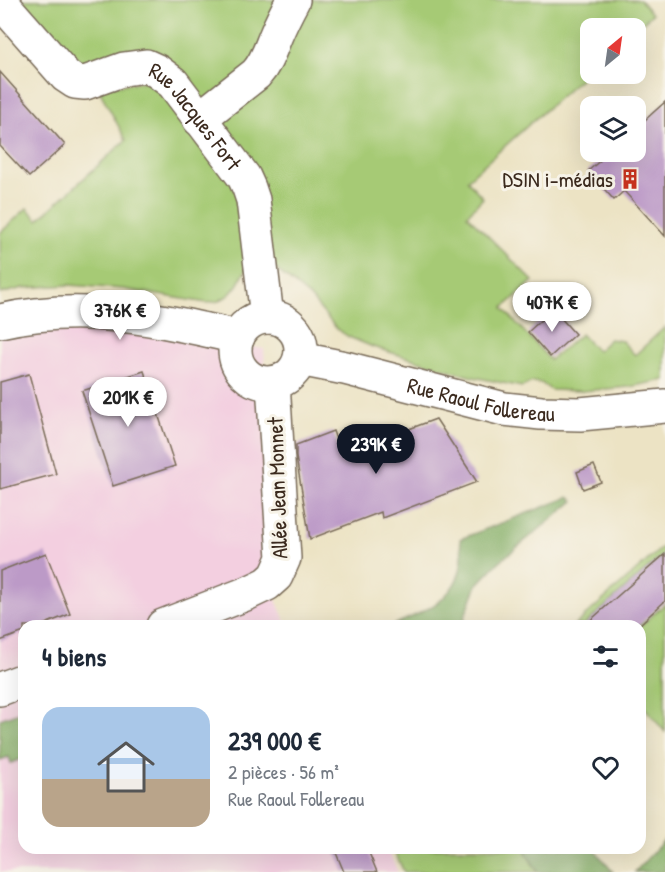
<!DOCTYPE html>
<html lang="fr">
<head>
<meta charset="utf-8">
<style>
  :root { --surface:#fff; --page:#f2f2f3; --text:#1f2937; --muted:#747a83; --line:#e0e1e3; --accent:#111827 }
  body { margin:0; font-family:"Patrick Hand",sans-serif; background:var(--page); color:var(--text); height:100vh; display:flex; flex-direction:column; font-size:22px; white-space:nowrap }
  * { box-sizing:border-box; margin:0 }
  p { font-size:20px; color:var(--muted) }
  .icon { flex:none; width:33px; height:33px; fill:none; stroke:currentColor; stroke-width:2; stroke-linecap:round; stroke-linejoin:round }
  .map { position:relative; flex:1; overflow:hidden }
  .sheet { position:absolute; left:18px; top:620px; width:628px; height:234px; display:flex; flex-direction:column; background:var(--surface); border-radius:18px; box-shadow:0 6px 24px #0002 }
  .sheet>* { flex:none }
  .needle { width:39px; rotate:29deg }
  .tools { position:absolute; left:580px; top:18px; display:grid; gap:12px }
  .tools a { display:grid; place-items:center; width:66px; height:66px; border-radius:12px; background:var(--surface); box-shadow:0 6px 24px #0002; font-size:30px }
  .price { position:absolute; translate:-50% -51px; padding:0 14px; border-radius:21px; background:#fff; color:#222; font-size:20px; line-height:39px; filter:drop-shadow(0 2px 3px #0008) }
  .price::after { content:''; position:absolute; left:50%; top:36px; width:18px; height:14px; margin-left:-9px; background:inherit; clip-path:polygon(0 0,100% 0,50% 100%) }
  .price.active { background:var(--accent); color:#fff }
  ul { padding:0; list-style:none }
  li { display:flex; align-items:center; gap:18px; height:150px; padding:0 24px }
  li+li { border-top:2px solid var(--line) }
  li span { display:grid; place-items:center; flex:none; width:168px; height:120px; border-radius:18px; color:#555 }
  li>.icon { margin-inline-start:auto }
  span .icon { width:72px; height:72px; fill:#fffc; stroke-width:1 }
  li b { font-size:26px }
  h2 { display:flex; justify-content:space-between; align-items:center; height:72px; padding:0 24px; font-size:26px }
  .map>svg:first-child { display:block }
</style>
</head>
<body>
<div class="map">
<svg width="665" height="872" viewBox="0 0 665 872">
  <rect width="100%" height="100%" fill="#f7f3e8"/>
  <filter id="ink" filterUnits="userSpaceOnUse"><feTurbulence type="fractalNoise" baseFrequency=".0167" numOctaves="2"/><feDisplacementMap in="SourceGraphic" scale="12" xChannelSelector="R" yChannelSelector="G"/><feConvolveMatrix kernelMatrix="1 2 1 2 8 2 1 2 1" color-interpolation-filters="sRGB"/></filter>
  <filter id="wash" filterUnits="userSpaceOnUse"><feTurbulence type="fractalNoise" baseFrequency=".008" numOctaves="4" result="noise"/><feDisplacementMap in="SourceGraphic" scale="24" xChannelSelector="R" yChannelSelector="G"/><feGaussianBlur stdDeviation="1.35" result="paint"/><feColorMatrix in="noise" values="0 0 0 0 0 0 0 0 0 0 0 0 0 0 0 0 0 1.4 0 .05"/><feComposite in="paint" operator="in"/></filter>
  <g filter="url(#wash)">
    <rect width="100%" height="100%" fill="#ece3c4"/>
    <polygon fill="#f3cfe0" points="111,324 264,349 276,600 287,625 24,626 24,848 387,848 398,872 0,872 0,332"/>
    <g fill="#a6ca74" stroke="#707a49" stroke-width="1.5">
      <polygon points="8,0 640,0 652,14 636,29 591,28 591,69 467,180 483,198 467,215 533,281 503,308 550,360 581,334 597,351 610,339 622,341 635,355 665,327 665,380 629,387 582,391 551,390 541,383 532,382 522,387 469,376 373,347 349,337 337,329 310,297 268,263 258,185 166,63 81,74"/>
      <polygon points="152,80 238,183 251,261 236,287 229,295 219,301 207,303 123,289 69,285 23,288 0,294 0,233 27,208 38,220 126,140 98,88"/>
      <polygon points="665,545 665,553 584,625 575,625"/>
      <polygon points="665,604 665,732 641,703 640,626"/>
      <polygon points="393,848 523,848 538,872 404,872"/>
    </g>
    <g fill="#84ae66" stroke="#606c42" stroke-width="1.5">
      <path d="M569,497L574,501L499,562L477,585L464,618L467,625H393C424,612 460,598 462,558C462,552 461,546 460,539Z"/>
      <polygon points="24,710 24,758 11,763 9,757 0,760 0,719"/>
      <polygon points="665,839 665,872 635,872"/>
      <polygon points="523,848 593,848 613,872 538,872"/>
    </g>
    <g id="blocks">
      <g fill="#bc9ac7">
        <polygon points="0,72 65,145 29,177 0,146"/>
        <polygon points="665,102 665,236 624,191 614,200 588,171 610,152 636,152 636,128"/>
        <polygon points="553,309 575,334 550,357 528,332"/>
        <polygon points="144,371 175,466 113,486 82,391"/>
        <polygon points="29,374 56,474 0,489 0,382"/>
        <polygon points="436,419 477,482 382,518 381,512 310,539 296,457 296,445 333,431 339,448 379,432 382,439"/>
        <polygon points="594,465 601,482 583,489 577,472"/>
        <polygon points="46,553 70,614 40,626 24,626 24,632 0,641 0,571"/>
        <polygon points="665,554 665,601 638,626 584,626"/>
        <polygon points="334,848 367,848 377,872 344,872"/>
      </g>
    </g>
  </g>
  <g filter="url(#ink)">
    <use href="#blocks" fill-opacity="0" stroke="#796b58" stroke-width="1.5"/>
    <g fill="none" stroke-linecap="round" stroke-linejoin="round">
      <g stroke="#796b58" stroke-width="36">
        <g id="minor">
          <path id="s1" d="M0,1L66,76L75,82L85,83L124,69L146,66L157,71L173,83L244,177L249,188L253,200L267,317"/>
          <path d="M199,119L256,74C267,62 270,49 276,35C281,23 287,11 293,0"/>
          <circle cx="268" cy="350" r="33"/>
          <path d="M0,321C82,302 158,319 238,337"/>
          <path id="s2" d="M300,359L345,368L504,409L541,413L580,414L665,406"/>
          <polyline points="163,626 248,593 267,584 276,576 284,558 273,383"/>
          <polyline points="0,689 24,680"/>
        </g>
      </g>
      <use href="#minor" stroke="#fff" stroke-width="33"/>
    </g>
  </g>
  <defs>
    <g id="building-bare" transform="scale(1.62)"><path d="M-4-6H4V6H1V3H-1V6H-4ZM-2.5-4.3h1.7v1.8h-1.7ZM.8-4.3h1.7v1.8H.8ZM-2.5-1h1.7V.8h-1.7ZM.8-1h1.7V.8H.8Z" fill="#c8321e" stroke="#f7f3e8" stroke-width="2.5" paint-order="stroke"/></g>
  </defs>
  <g fill-rule="evenodd">
    <use href="#building-bare" x="630" y="179"/>
  </g>
  <g text-anchor="middle" dominant-baseline="central" stroke-width="6" stroke-linejoin="round" paint-order="stroke">
    <g font-size="22" fill="#3b2a1e" stroke="#f7f3e8">
      <text stroke="none"><textPath href="#s1" startOffset="256">Rue Jacques Fort</textPath></text>
      <text stroke="none"><textPath href="#s2" startOffset="186">Rue Raoul Follereau</textPath></text>
      <text transform="translate(277 488) rotate(-92)">Allée Jean Monnet</text>
    </g>
    <g font-size="22" fill="#3b2a1e" stroke="#f7f3e8" text-anchor="end">
      <text x="613" y="179">DSIN i-médias</text>
    </g>
  </g>
</svg>
<div class="tools">
<a><svg class="needle" viewBox="-14 -14 28 28"><path d="M0-13l5 13h-10z" fill="#e53935"/><path d="M0 13l5-13h-10z" fill="#747a83"/></svg></a>
<a><svg class="icon" aria-label="layers" viewBox="0 0 24 24"><path d="M12 4l9 5-9 5-9-5zM3 14l9 5 9-5"/></svg></a>
</div>
<b class="price" style="left:552px;top:333px">407K €</b>
<b class="price" style="left:120px;top:341px">376K €</b>
<b class="price" style="left:128px;top:428px">201K €</b>
<b class="price active" style="left:376px;top:475px">239K €</b>
<section class="sheet">
<h2>4 biens<svg class="icon" aria-label="filters" viewBox="0 0 24 24"><path d="M4 7h16M4 17h16"/><circle cx="9" cy="7" r="2"/><circle cx="15" cy="17" r="2"/></svg></h2>
<ul>
<li><span style="background:linear-gradient(#a9c7e8 60%,#b9a48a 0)"><svg class="icon" aria-label="home" viewBox="0 0 24 24"><path d="M3 11l9-7 9 7M6 9v11h12V9"/></svg></span><div><b>239 000 €</b><p>2 pièces · 56 m²</p><p>Rue Raoul Follereau</p></div><svg class="icon" aria-label="heart" viewBox="0 0 24 24"><path d="M12 20l-8-8c-3-5 5-10 8-4 3-6 11-1 8 4z"/></svg></li>
</ul>
</section>
</div>
</body>
</html>
